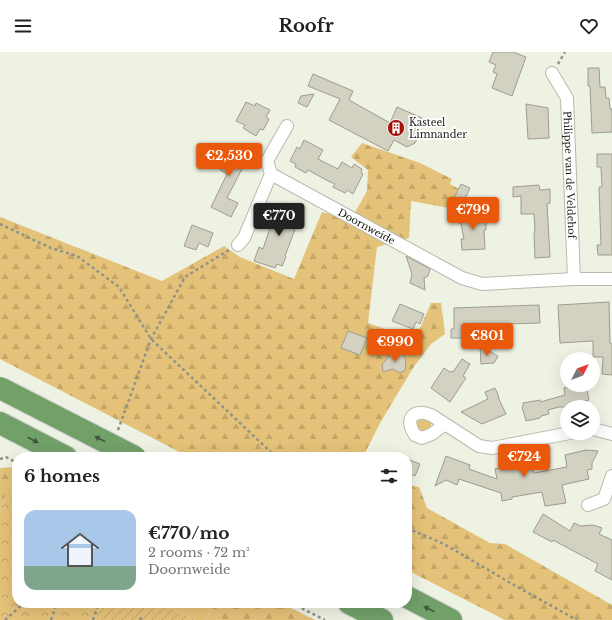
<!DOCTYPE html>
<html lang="en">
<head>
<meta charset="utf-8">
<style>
  :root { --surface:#fff; --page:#f2f2f2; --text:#222; --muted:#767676; --accent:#ea580c }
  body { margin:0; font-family:"Libre Baskerville",serif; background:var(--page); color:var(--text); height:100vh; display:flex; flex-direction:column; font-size:15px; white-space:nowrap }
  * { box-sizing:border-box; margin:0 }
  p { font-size:13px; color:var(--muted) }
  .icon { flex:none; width:22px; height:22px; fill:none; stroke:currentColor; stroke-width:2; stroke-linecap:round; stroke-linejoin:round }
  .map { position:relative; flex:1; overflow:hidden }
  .details { position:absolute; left:12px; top:400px; width:400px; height:156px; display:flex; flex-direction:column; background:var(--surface); border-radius:16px; box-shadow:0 4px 16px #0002 }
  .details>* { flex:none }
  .needle { width:26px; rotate:48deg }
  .fabs { position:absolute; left:560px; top:300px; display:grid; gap:8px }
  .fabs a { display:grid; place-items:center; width:40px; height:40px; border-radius:50%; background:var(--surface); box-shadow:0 4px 16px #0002; font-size:20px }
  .price { position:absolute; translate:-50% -34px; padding:0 9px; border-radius:4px; background:var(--accent); color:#fff; font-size:13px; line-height:26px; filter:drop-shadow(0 1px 2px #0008) }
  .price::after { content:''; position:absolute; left:50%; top:24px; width:12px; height:9px; margin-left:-6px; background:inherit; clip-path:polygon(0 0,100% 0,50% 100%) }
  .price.selected { background:#222; color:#fff }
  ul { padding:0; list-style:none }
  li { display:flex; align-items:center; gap:12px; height:100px; padding:0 12px }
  li span { display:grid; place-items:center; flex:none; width:112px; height:80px; border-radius:12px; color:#555 }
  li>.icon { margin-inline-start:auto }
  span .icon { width:48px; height:48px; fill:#fffc; stroke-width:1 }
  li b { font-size:17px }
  h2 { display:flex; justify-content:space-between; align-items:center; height:48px; padding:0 12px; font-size:17px }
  header { display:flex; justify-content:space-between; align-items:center; height:52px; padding:0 12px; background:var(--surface); font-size:18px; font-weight:700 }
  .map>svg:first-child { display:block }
</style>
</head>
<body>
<header><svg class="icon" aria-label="menu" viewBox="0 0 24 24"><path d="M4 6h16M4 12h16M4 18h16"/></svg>Roofr<svg class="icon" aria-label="heart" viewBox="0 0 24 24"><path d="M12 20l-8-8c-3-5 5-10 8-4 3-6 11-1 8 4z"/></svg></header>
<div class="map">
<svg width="612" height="568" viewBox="0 0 612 568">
  <defs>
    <pattern id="forest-firs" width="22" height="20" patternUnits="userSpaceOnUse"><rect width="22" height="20" fill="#e5c279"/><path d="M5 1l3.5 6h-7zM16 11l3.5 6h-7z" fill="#c4a668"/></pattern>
    <pattern id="park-crowns" width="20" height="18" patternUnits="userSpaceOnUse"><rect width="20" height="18" fill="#e5c279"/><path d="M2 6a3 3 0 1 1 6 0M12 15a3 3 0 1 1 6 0" fill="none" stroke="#c4a668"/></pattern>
    <pattern id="garden-furrows" width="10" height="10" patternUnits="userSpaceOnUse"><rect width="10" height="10" fill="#e5c279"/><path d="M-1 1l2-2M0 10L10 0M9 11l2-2" fill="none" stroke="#c4a668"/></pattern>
  </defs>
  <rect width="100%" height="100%" fill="#edf2e3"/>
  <g fill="#e5c279">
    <polygon points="422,364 431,370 431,376 424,380 421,379 416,374 416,369"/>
    <polygon points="159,551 215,551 206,568 195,568"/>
  </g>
  <g fill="url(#forest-firs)">
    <polygon points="362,91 420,111 452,127 450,132 459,137 449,156 411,149 409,186 377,195 368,271 415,288 431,251 441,251 445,282 431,292 413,316 380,371 363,405 189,405 0,307 0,165 162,229 224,194 240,205 294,227 322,160 330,162 359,177 353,164 367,139 368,118 351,105"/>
    <polygon points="15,415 0,460 0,416"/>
    <polygon points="407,433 419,435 427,456 490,491 505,492 612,553 612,568 505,568 407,518"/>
    <polygon points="215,551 281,551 315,568 206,568"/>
  </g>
  <polygon fill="url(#park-crowns)" points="15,415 17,416 17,551 101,551 95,568 0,568 0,460"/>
  <polygon fill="url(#garden-furrows)" points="101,551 159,551 195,568 95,568"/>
  <g fill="#d3d2c2" stroke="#9e9c8e">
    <polygon points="493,0 513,0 526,5 512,44 492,36 497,22 493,20 496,13 489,10"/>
    <polygon points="588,16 599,16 600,35 605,35 606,46 609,46 610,57 612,57 612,80 592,81 590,34 588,34"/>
    <polygon points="313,22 353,39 349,48 390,71 397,55 422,66 416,82 417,87 415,91 407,95 394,88 388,99 329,68 340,47 308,34"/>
    <polygon points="314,42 307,55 298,51 301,44"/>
    <polygon points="246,50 255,54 256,51 270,58 266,65 269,67 266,73 263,78 260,77 256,84 243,76 245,73 236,69"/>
    <polygon points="526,52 548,56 549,86 528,87"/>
    <polygon points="304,88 323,98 318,107 338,117 342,110 352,116 354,112 362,117 361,120 363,122 353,142 347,138 345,141 333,135 335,132 328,129 308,118 306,121 295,115 296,112 290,109 297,95 300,97"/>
    <polygon points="224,92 232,96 234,93 247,100 243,107 246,109 227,146 238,151 231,165 211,155 227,122 220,118 222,115 214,110"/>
    <polygon points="597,102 612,102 612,203 598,203 597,193 601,193 599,135 602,135 601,115 597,115"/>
    <polygon points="461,132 470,136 462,153 453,148"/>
    <polygon points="539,133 540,138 550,137 550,151 547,152 550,205 535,206 534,180 535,180 534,162 521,162 521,144 513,145 513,135"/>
    <polygon points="280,151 302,159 285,204 286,205 282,214 277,212 275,216 254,209 259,195 263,197 271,173 270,173"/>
    <polygon points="461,162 486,162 486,178 484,178 485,197 462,198 461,187 464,187 461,172 457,170"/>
    <polygon points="192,173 213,181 208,195 199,191 196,198 184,194"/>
    <polygon points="406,204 430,217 428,224 424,226 425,238 410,231 412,222"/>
    <polygon points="609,250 610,291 612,292 612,323 602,322 603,305 593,305 593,289 560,291 558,253"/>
    <polygon points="400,252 424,262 420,272 416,270 413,277 392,269"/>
    <polygon points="539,253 540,271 506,272 507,287 475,288 477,286 451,286 451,277 454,277 454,256"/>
    <polygon points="348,279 367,286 360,303 341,296"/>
    <polygon points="480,294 498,304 494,311 481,312"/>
    <polygon points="396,299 402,301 405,306 406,312 405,318 400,321 393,317 383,320 382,313 391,301"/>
    <polygon points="462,307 470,312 463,324 466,326 450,350 431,336 444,316 450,320 452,319 453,320"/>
    <polygon points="578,333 586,333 589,348 578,351 579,355 559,355 548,358 549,362 541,364 540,366 526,369 522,355 523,355 523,351 540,348 540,350 565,343 564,336"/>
    <polygon points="495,336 499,345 498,345 506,362 482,372 461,360 488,347 485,340"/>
    <polygon points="586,398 598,399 592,411 592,417 587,418 589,427 562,433 566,451 545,454 542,440 512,445 512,447 502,449 501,441 459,427 457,433 446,428 435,434 446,404 470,413 469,417 497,427 495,417 505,415 506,417 530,412 534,421 567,415 565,403"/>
    <polygon points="407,407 420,412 415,424 407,421"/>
    <polygon points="543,462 570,479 574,471 581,474 593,473 602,476 599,482 612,488 612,528 595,519 598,512 553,488 552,490 533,480"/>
  </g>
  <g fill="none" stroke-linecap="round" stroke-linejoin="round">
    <g stroke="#b6bbac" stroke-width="14">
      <g id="street">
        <path id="s1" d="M552,21L567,46L574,227"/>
        <path id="s2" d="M271,122L462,226L482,232L574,227H612"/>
        <polyline points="238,193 244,186 271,122 267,109 287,74"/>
        <path d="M445,372L432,382L422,386L415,383C404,367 413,356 431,363L479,394L492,396L570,381"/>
        <polyline points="593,377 612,382"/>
        <polyline points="588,453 604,447 612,424"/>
      </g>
    </g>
    <g stroke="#d1d1d0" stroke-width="24">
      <g id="highway">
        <polyline points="0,371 66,405"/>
        <polyline points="407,545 451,568"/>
        <polyline points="349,551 382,568"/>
      </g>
    </g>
    <g stroke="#8f9388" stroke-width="2.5" stroke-dasharray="3 3" stroke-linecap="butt">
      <polyline points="558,12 565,0"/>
      <polyline points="0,172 51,196 77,204 119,235 151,287 276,405"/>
      <polyline points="118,378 151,287 185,225 229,198"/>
      <polyline points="0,407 6,405 17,411"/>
      <polyline points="407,476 444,492 514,533 577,568"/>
      <polyline points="291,551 325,568"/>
      <polyline points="5,568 24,551"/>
      <polyline points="51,568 57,551"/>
      <polyline points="93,568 99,551"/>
      <polyline points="140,568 142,563"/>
    </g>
    <use href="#street" stroke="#fff" stroke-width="12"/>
    <use href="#highway" stroke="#72a069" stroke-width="22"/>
    <g stroke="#d1d1d0" stroke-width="24" stroke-linecap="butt">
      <polyline id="highway-bridge" points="0,336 135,405"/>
    </g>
    <use href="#highway-bridge" stroke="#72a069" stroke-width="22"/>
  </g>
  <defs><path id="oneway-solid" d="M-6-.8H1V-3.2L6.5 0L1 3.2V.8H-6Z"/></defs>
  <g fill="#40563a">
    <use href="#oneway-solid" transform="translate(100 387) rotate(-153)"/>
    <use href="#oneway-solid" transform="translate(33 388) rotate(27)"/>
    <use href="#oneway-solid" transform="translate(429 557) rotate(-153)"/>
  </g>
  <defs>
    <g id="building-disc" transform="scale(0.9)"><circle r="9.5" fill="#a5100c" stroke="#fff"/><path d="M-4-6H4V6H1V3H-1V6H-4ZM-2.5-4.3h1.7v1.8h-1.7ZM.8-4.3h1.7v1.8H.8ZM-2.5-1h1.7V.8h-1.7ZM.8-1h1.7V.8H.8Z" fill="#fff"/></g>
  </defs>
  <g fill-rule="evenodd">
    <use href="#building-disc" x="396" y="76"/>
  </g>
  <g text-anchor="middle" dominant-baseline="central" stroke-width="3.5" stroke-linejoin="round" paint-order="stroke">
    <g font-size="10" fill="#171913" stroke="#fff" text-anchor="start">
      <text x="409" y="70">Kasteel<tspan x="409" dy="12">Limnander</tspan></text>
    </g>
    <g font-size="10" fill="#171913" stroke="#fff">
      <text stroke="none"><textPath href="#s1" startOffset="106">Philippe van de Veldehof</textPath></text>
      <text stroke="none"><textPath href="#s2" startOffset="109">Doornweide</textPath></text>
    </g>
  </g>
</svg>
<div class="fabs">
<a><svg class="needle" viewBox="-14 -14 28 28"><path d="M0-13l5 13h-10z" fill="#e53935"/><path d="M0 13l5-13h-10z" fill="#767676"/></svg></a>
<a><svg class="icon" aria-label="layers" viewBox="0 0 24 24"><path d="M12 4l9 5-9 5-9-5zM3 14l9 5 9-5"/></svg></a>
</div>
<b class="price" style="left:229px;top:125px">€2,530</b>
<b class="price" style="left:473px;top:179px">€799</b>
<b class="price selected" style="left:279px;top:185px">€770</b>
<b class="price" style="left:487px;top:305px">€801</b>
<b class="price" style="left:395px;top:311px">€990</b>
<b class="price" style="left:524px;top:426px">€724</b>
<section class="details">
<h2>6 homes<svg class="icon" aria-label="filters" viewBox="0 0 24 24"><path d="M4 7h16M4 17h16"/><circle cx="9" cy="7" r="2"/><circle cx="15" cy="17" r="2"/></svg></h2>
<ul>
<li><span style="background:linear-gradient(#a9c7e8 70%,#7fa58c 0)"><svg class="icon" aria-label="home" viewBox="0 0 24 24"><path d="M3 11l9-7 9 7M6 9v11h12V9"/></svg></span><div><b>€770/mo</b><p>2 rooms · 72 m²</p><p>Doornweide</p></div></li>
</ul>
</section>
</div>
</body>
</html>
